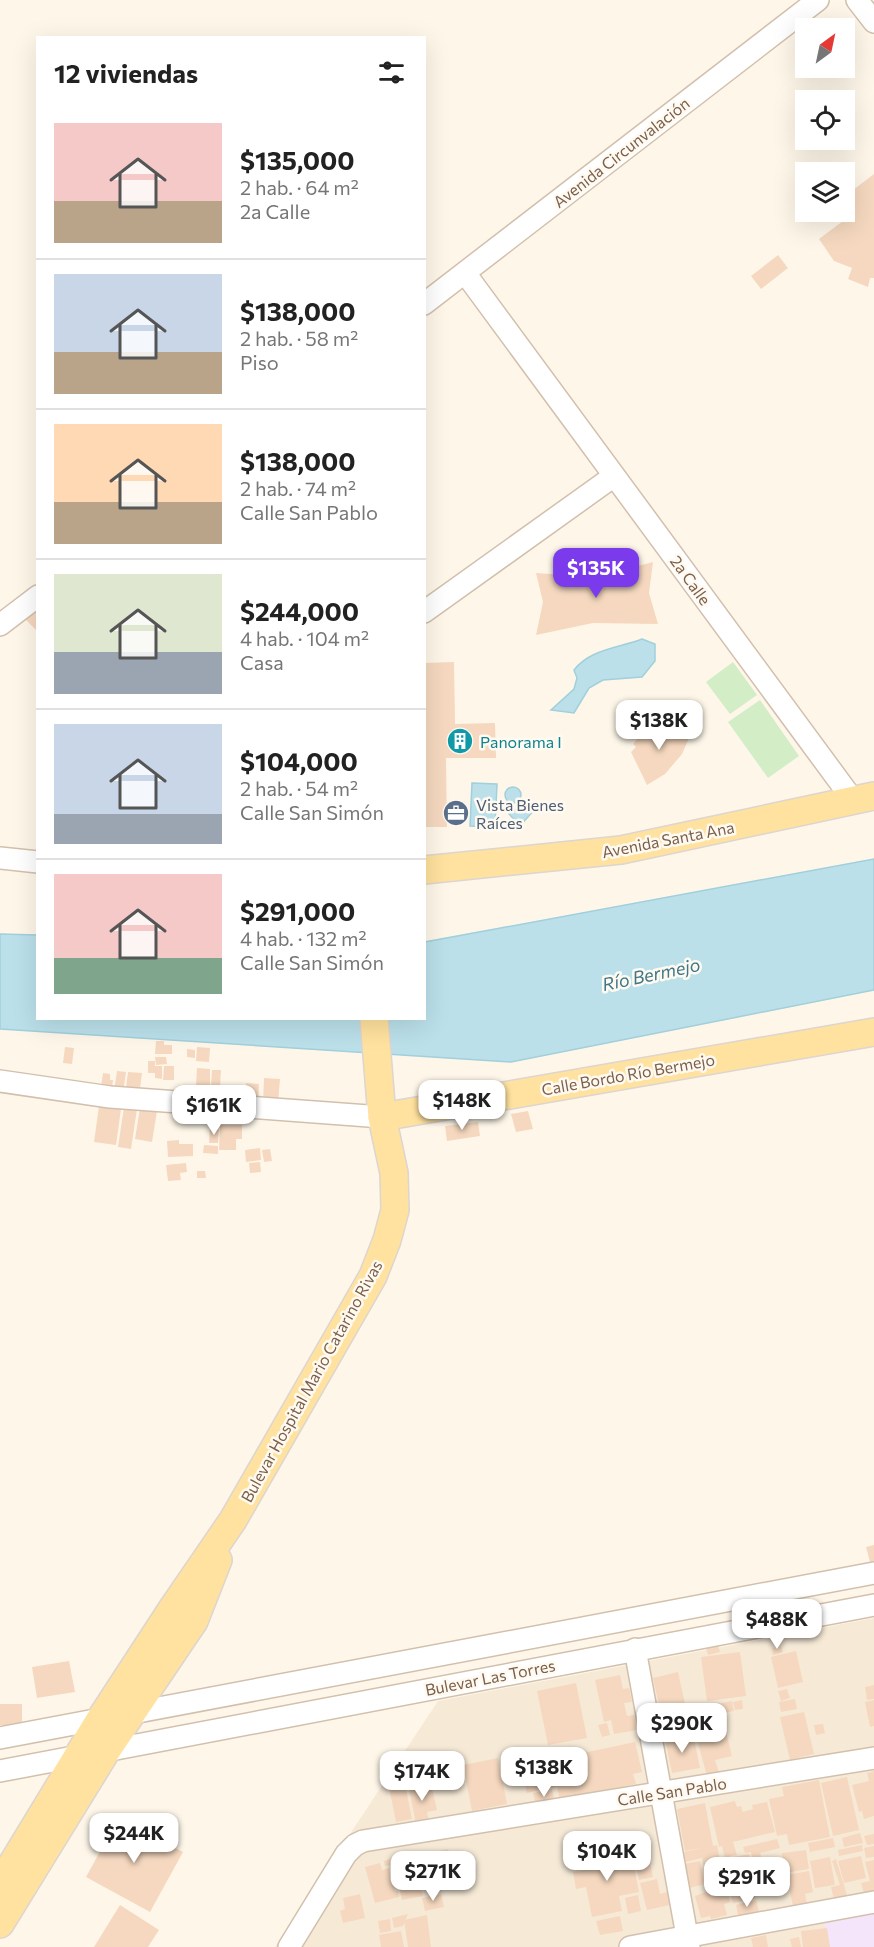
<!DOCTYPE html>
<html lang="es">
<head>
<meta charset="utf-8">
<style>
  :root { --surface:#fff; --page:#f2f2f2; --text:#222; --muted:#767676; --line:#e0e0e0; --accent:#7c3aed }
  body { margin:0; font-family:Commissioner,sans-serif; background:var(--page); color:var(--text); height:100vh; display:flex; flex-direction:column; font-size:22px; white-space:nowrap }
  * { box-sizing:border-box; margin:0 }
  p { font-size:20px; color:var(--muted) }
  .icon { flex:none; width:33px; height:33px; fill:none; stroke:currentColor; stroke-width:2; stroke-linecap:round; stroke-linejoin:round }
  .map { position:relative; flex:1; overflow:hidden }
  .details { position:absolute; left:36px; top:36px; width:390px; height:984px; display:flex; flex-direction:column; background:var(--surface); border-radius:0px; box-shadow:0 6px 24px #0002 }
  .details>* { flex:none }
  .needle { width:39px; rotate:33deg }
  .buttons { position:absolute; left:795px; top:18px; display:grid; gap:12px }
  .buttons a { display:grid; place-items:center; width:60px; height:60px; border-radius:0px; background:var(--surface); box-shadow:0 6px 24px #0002; font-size:30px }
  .price { position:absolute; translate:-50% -51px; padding:0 14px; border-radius:12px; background:#fff; color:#222; font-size:20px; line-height:39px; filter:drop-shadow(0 2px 3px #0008) }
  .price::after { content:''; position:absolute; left:50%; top:36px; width:18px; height:14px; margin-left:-9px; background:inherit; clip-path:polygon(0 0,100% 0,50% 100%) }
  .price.selected { background:var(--accent); color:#fff }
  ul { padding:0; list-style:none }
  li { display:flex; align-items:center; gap:18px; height:150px; padding:0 18px }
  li+li { border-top:2px solid var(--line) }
  li span { display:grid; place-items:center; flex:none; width:168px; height:120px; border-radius:0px; color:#555 }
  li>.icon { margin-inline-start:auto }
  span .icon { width:72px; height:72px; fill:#fffc; stroke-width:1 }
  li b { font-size:26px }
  h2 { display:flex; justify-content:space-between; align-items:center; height:72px; padding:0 18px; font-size:26px }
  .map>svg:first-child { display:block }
</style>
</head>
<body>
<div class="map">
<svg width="874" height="1947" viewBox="0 0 874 1947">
  <rect width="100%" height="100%" fill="#fef7e9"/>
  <polygon fill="#f6ead7" points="874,1618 874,1947 275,1947 438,1701"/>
  <polygon fill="#f4e5fb" points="874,1905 874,1947 829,1947 823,1915"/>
  <g fill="#d3edc6">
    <polygon points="733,662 757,695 730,714 706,682"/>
    <polygon points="760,700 799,756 768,778 728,722"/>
  </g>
  <g fill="#bbe0ea" stroke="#a1cfdc" stroke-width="1.5">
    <path d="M642,639L655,644V661L642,677L603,680L589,688L574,713L551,710L574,689L577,678L574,670C590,649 619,648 642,639Z"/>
    <polygon points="472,783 497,784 495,827 470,826"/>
    <circle cx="513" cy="795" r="8"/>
    <polygon points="527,802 535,809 520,826 509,814"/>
    <polygon points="874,859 874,990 511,1062 0,1029 0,934 37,935 38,1018 424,1018 425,942"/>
  </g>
  <g fill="#f5d8bf">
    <polygon points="874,174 874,278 870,278 868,287 848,279 852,268 834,261 819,239 847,218 842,212 844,212 844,197"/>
    <polygon points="778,255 788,268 761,289 751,276"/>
    <polygon points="653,562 649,593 658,624 593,623 536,635 543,602 536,573 595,577"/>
    <polygon points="38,609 38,632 26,620"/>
    <polygon points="454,662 455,724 495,723 496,758 446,758 447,827 424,827 424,663"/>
    <polygon points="656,725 692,731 682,754 665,774 647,785 631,752 636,747 633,744 646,728 650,731"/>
    <polygon points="156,1041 164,1041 164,1045 172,1045 172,1054 155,1054"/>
    <polygon points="65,1047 74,1048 72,1064 63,1063"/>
    <polygon points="197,1047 210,1048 209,1062 196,1061"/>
    <polygon points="187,1049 195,1050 195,1058 187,1057"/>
    <polygon points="155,1057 166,1057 167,1064 156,1065"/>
    <polygon points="148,1061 155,1061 155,1066 162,1066 162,1079 155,1078 155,1073 148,1073"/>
    <polygon points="164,1066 174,1066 174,1080 163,1080"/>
    <polygon points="197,1068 210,1069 210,1086 196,1085"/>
    <polygon points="212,1070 221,1070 220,1087 211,1086"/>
    <polygon points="117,1071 126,1072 123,1093 114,1091"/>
    <polygon points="128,1072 142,1073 139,1096 125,1095"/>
    <polygon points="103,1073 110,1074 110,1080 113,1080 112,1089 101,1087"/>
    <polygon points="264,1078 280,1079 278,1103 263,1102"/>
    <polygon points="246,1083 259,1084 258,1102 245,1101"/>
    <polygon points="99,1106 121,1109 116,1145 94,1142"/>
    <polygon points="124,1107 137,1109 131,1149 118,1147"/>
    <polygon points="140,1108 157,1111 152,1142 135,1139"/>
    <polygon points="528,1111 533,1129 516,1132 511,1114"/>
    <polygon points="205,1113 234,1114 235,1118 241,1118 241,1123 205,1122"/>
    <polygon points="478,1122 480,1136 447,1141 445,1126"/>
    <polygon points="220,1125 242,1125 242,1139 236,1139 236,1150 219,1150"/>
    <polygon points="210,1129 219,1129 218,1143 209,1143"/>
    <polygon points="179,1140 179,1144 193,1144 193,1156 168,1157 167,1141"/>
    <polygon points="204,1145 218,1146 218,1154 203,1153"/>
    <polygon points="260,1148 261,1160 246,1162 245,1150"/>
    <polygon points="270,1149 272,1161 264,1162 262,1150"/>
    <polygon points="260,1162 261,1172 250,1173 249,1163"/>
    <polygon points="186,1163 187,1172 180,1173 181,1180 168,1181 166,1165"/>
    <polygon points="197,1171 205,1171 206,1178 197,1178"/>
    <polygon points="874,1545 874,1561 870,1562 866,1547"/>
    <polygon points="718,1645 720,1652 708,1655 706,1648"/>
    <polygon points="781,1646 783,1652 773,1655 772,1648"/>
    <polygon points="796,1651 803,1682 778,1688 771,1657"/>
    <polygon points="740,1652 746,1696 707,1701 701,1657"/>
    <polygon points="69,1661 75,1692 37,1698 32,1667"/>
    <polygon points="678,1672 686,1708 707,1703 709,1713 663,1723 653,1678"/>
    <polygon points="620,1675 623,1689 629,1688 632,1702 624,1703 627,1716 634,1715 637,1730 614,1734 611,1720 604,1722 595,1680"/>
    <polygon points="576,1683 587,1738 548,1745 537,1691"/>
    <polygon points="874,1685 874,1699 867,1700 865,1687"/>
    <polygon points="787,1689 790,1698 781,1701 778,1691"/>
    <polygon points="795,1699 797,1709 781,1712 779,1702"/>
    <polygon points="742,1700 743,1709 735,1710 733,1702"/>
    <polygon points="874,1700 874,1726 870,1727 865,1702"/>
    <polygon points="732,1701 734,1711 723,1713 725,1723 711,1726 709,1716 719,1714 717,1704"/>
    <rect x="0" y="1704" width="22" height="21"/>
    <polygon points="804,1712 814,1754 790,1760 780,1717"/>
    <polygon points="693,1719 696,1730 669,1737 666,1726"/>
    <polygon points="607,1723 610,1735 602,1737 598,1725"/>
    <polygon points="724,1724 732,1756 715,1760 719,1773 707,1776 698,1743 706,1741 703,1729"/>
    <polygon points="823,1724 825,1733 816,1735 814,1725"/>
    <polygon points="693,1734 700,1768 672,1773 665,1739"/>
    <polygon points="635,1742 642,1772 633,1774 636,1784 560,1800 557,1787 552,1788 544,1754 554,1752 555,1759"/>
    <polygon points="515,1753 518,1766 509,1768 506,1755"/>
    <polygon points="498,1758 507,1804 472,1811 463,1765"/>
    <polygon points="543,1762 549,1788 527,1793 521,1767"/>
    <polygon points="874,1771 874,1816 864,1819 862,1811 859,1812 852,1785 869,1781 867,1773"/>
    <polygon points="847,1777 859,1830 833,1836 821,1783"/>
    <polygon points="430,1780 437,1810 427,1812 430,1827 417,1829 408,1784"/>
    <polygon points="819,1780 830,1837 789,1845 787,1834 777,1836 769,1799 784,1796 782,1787"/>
    <polygon points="405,1784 412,1819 396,1822 389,1787"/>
    <polygon points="552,1789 555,1802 536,1806 533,1793"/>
    <polygon points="735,1801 737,1807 741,1806 743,1812 753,1809 752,1805 767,1802 775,1832 733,1842 737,1855 730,1856 731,1862 726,1863 722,1846 719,1847 710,1807"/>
    <polygon points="705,1803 713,1846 717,1845 720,1861 703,1865 702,1858 686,1862 684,1852 701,1848 685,1851 677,1809"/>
    <polygon points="119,1817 183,1852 150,1912 86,1877"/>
    <polygon points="860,1833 863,1843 844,1847 842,1838"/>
    <polygon points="874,1834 874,1844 867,1845 864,1836"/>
    <polygon points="833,1838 835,1847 810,1852 808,1843"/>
    <polygon points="777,1839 780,1848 760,1853 762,1859 753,1861 751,1852 745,1853 743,1847"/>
    <polygon points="862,1845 863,1851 839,1856 838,1850"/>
    <polygon points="874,1846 874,1857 866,1858 864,1848"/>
    <polygon points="448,1849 450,1857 441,1859 439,1851"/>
    <polygon points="614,1849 615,1856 628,1854 630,1863 633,1862 639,1892 619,1896 622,1911 592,1917 586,1887 576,1889 573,1872 582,1871 581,1863 601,1859 599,1852"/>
    <polygon points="806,1850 809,1869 785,1873 782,1853"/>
    <polygon points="634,1852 635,1860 631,1861 630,1853"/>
    <polygon points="749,1854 754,1873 739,1877 734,1857"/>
    <polygon points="421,1855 423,1864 413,1866 410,1857"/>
    <polygon points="861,1856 866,1878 844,1883 838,1861"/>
    <polygon points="830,1857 835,1885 815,1888 810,1861"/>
    <polygon points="393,1858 395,1864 385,1866 384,1861"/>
    <polygon points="836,1859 847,1895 834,1899 831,1887 840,1885 832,1861"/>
    <polygon points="874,1860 874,1891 864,1893 861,1883 870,1881 865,1862"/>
    <polygon points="700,1861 705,1884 689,1888 684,1864"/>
    <polygon points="650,1862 653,1877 639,1880 636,1865"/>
    <polygon points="380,1863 382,1870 389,1868 395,1891 398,1891 399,1897 375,1903 365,1867"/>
    <polygon points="409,1863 411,1870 417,1869 423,1896 402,1900 395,1870 403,1869 402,1865"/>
    <polygon points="733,1864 738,1878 726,1882 722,1867"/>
    <polygon points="714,1865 718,1881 709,1883 706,1867"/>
    <polygon points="809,1871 813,1892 805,1894 807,1904 793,1906 786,1875"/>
    <polygon points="751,1878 755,1898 733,1903 728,1883"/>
    <polygon points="657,1879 660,1894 667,1892 670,1905 647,1910 640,1883"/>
    <polygon points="725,1880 730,1902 724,1904 727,1915 711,1919 710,1916 701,1918 695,1896 713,1889 711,1884"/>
    <polygon points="360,1894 365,1918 343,1923 340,1911 345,1909 343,1898"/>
    <polygon points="441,1894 444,1907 425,1911 422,1898"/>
    <polygon points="638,1895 641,1911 628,1914 625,1898"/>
    <polygon points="756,1900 759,1911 738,1916 736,1905"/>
    <polygon points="120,1905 159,1930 148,1947 94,1947"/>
    <polygon points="408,1914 403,1926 394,1928 392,1918"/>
    <polygon points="427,1915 431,1947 408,1947 404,1920"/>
    <polygon points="620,1916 623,1931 600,1935 596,1921"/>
    <polygon points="390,1919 391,1931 380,1933 378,1921"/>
    <polygon points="827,1928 830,1947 803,1947 801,1931"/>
    <polygon points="401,1931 404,1947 381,1947 379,1935"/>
    <polygon points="766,1935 768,1947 753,1947 751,1938"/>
    <polygon points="799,1937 801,1947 792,1947 790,1939"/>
  </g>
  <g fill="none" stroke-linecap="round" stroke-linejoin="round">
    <g stroke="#d2c0ad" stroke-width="24">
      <g id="minor">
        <polyline points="857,0 874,22"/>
        <polyline points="465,273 853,800"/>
        <polyline points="424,304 818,0"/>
        <polyline points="424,612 614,476"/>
        <polyline points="0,625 38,596"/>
        <polyline points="0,858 38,862"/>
        <polyline points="0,1081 110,1097 382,1117"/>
        <polyline points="635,1649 689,1947"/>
        <polyline points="0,1738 874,1573"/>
        <polyline points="0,1771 874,1605"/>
        <polyline points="289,1947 346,1854 355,1845 363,1841 874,1758"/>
        <polyline points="630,1947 874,1902"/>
      </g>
    </g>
    <g stroke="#ddd5d0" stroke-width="30">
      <g id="major">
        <polyline points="424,870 621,850 874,796"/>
        <polyline points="382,1117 874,1032"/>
        <polyline points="0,1884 99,1721 172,1609 233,1520 373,1276 387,1240 395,1210 394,1173 382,1117 374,1018"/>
        <polyline points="0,1924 107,1750 194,1621 218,1560"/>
      </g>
    </g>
    <use href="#minor" stroke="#fff" stroke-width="21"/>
    <use href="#major" stroke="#ffe29f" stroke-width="27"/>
  </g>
  <defs>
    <g id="building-disc" transform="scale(1.35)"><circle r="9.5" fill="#0f9aa8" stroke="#fffaf1"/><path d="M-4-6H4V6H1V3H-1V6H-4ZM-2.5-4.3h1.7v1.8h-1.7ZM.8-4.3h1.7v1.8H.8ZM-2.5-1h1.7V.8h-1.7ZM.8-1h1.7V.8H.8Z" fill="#fff"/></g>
    <g id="office-disc" transform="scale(1.35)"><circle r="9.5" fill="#5c6f8a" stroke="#fffaf1"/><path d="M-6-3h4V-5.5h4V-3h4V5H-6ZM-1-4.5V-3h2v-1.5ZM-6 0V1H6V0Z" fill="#fff"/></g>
  </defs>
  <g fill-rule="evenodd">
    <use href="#building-disc" x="460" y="741"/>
    <use href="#office-disc" x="456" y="813"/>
  </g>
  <g text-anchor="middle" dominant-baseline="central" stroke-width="5" stroke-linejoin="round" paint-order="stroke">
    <g font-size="16" fill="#7b5f4a" stroke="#fffaf1">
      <text transform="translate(621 152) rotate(-38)">Avenida Circunvalación</text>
      <text transform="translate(691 580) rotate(54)">2a Calle</text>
      <text transform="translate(668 839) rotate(-11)">Avenida Santa Ana</text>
      <text transform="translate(628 1074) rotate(-10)">Calle Bordo Río Bermejo</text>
      <text transform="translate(311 1381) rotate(-61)">Bulevar Hospital Mario Catarino Rivas</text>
      <text transform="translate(490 1677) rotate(-11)">Bulevar Las Torres</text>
      <text transform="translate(672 1791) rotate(-9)">Calle San Pablo</text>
    </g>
    <g font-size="16" fill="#0d838f" stroke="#fffaf1" text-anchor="start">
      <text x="480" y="741">Panorama I</text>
    </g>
    <g font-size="16" fill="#4e5e75" stroke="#fffaf1" text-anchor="start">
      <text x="476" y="804">Vista Bienes<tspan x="476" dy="18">Raíces</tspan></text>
    </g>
    <g font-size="18" font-style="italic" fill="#3f7788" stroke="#fffaf1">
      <text transform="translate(651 974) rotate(-12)">Río Bermejo</text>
    </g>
  </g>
</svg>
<div class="buttons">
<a><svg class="needle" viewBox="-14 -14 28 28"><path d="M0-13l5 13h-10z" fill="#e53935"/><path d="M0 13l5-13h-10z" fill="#767676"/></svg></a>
<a><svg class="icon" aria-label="locate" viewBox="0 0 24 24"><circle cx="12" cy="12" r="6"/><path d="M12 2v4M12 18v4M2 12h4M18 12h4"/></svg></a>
<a><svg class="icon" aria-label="layers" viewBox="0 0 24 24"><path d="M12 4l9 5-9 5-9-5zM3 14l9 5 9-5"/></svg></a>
</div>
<b class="price selected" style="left:596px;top:599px">$135K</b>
<b class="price" style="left:659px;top:751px">$138K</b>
<b class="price" style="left:462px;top:1131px">$148K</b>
<b class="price" style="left:214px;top:1136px">$161K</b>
<b class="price" style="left:777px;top:1650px">$488K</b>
<b class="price" style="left:682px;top:1754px">$290K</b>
<b class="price" style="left:544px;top:1798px">$138K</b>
<b class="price" style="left:422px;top:1802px">$174K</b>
<b class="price" style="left:134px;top:1864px">$244K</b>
<b class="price" style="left:607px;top:1882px">$104K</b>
<b class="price" style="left:433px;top:1902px">$271K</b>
<b class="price" style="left:747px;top:1908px">$291K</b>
<section class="details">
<h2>12 viviendas<svg class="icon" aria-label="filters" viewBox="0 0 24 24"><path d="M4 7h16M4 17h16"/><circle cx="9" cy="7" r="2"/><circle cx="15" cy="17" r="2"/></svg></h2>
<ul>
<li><span style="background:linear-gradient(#f6c9c9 65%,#b9a48a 0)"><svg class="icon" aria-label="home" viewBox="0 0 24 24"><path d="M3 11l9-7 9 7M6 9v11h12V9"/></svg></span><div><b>$135,000</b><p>2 hab. · 64 m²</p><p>2a Calle</p></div></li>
<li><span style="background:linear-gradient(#c9d6e8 65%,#b9a48a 0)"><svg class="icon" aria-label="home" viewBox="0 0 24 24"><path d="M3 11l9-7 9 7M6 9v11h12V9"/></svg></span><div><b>$138,000</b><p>2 hab. · 58 m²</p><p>Piso</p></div></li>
<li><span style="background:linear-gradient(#ffd9b3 65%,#b9a48a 0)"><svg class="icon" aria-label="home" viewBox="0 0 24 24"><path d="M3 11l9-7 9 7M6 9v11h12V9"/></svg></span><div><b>$138,000</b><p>2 hab. · 74 m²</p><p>Calle San Pablo</p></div></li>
<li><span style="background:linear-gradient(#dfe7d0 65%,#9aa5b1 0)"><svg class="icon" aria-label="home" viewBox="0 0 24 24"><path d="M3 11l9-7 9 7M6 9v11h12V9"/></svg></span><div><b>$244,000</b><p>4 hab. · 104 m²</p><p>Casa</p></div></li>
<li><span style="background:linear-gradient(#c9d6e8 75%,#9aa5b1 0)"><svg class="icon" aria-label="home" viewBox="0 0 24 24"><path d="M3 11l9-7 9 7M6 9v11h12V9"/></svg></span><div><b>$104,000</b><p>2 hab. · 54 m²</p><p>Calle San Simón</p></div></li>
<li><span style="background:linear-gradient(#f6c9c9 70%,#7fa58c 0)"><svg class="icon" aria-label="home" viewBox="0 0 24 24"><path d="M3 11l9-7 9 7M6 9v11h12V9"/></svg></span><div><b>$291,000</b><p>4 hab. · 132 m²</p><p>Calle San Simón</p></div></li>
</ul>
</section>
</div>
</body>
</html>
